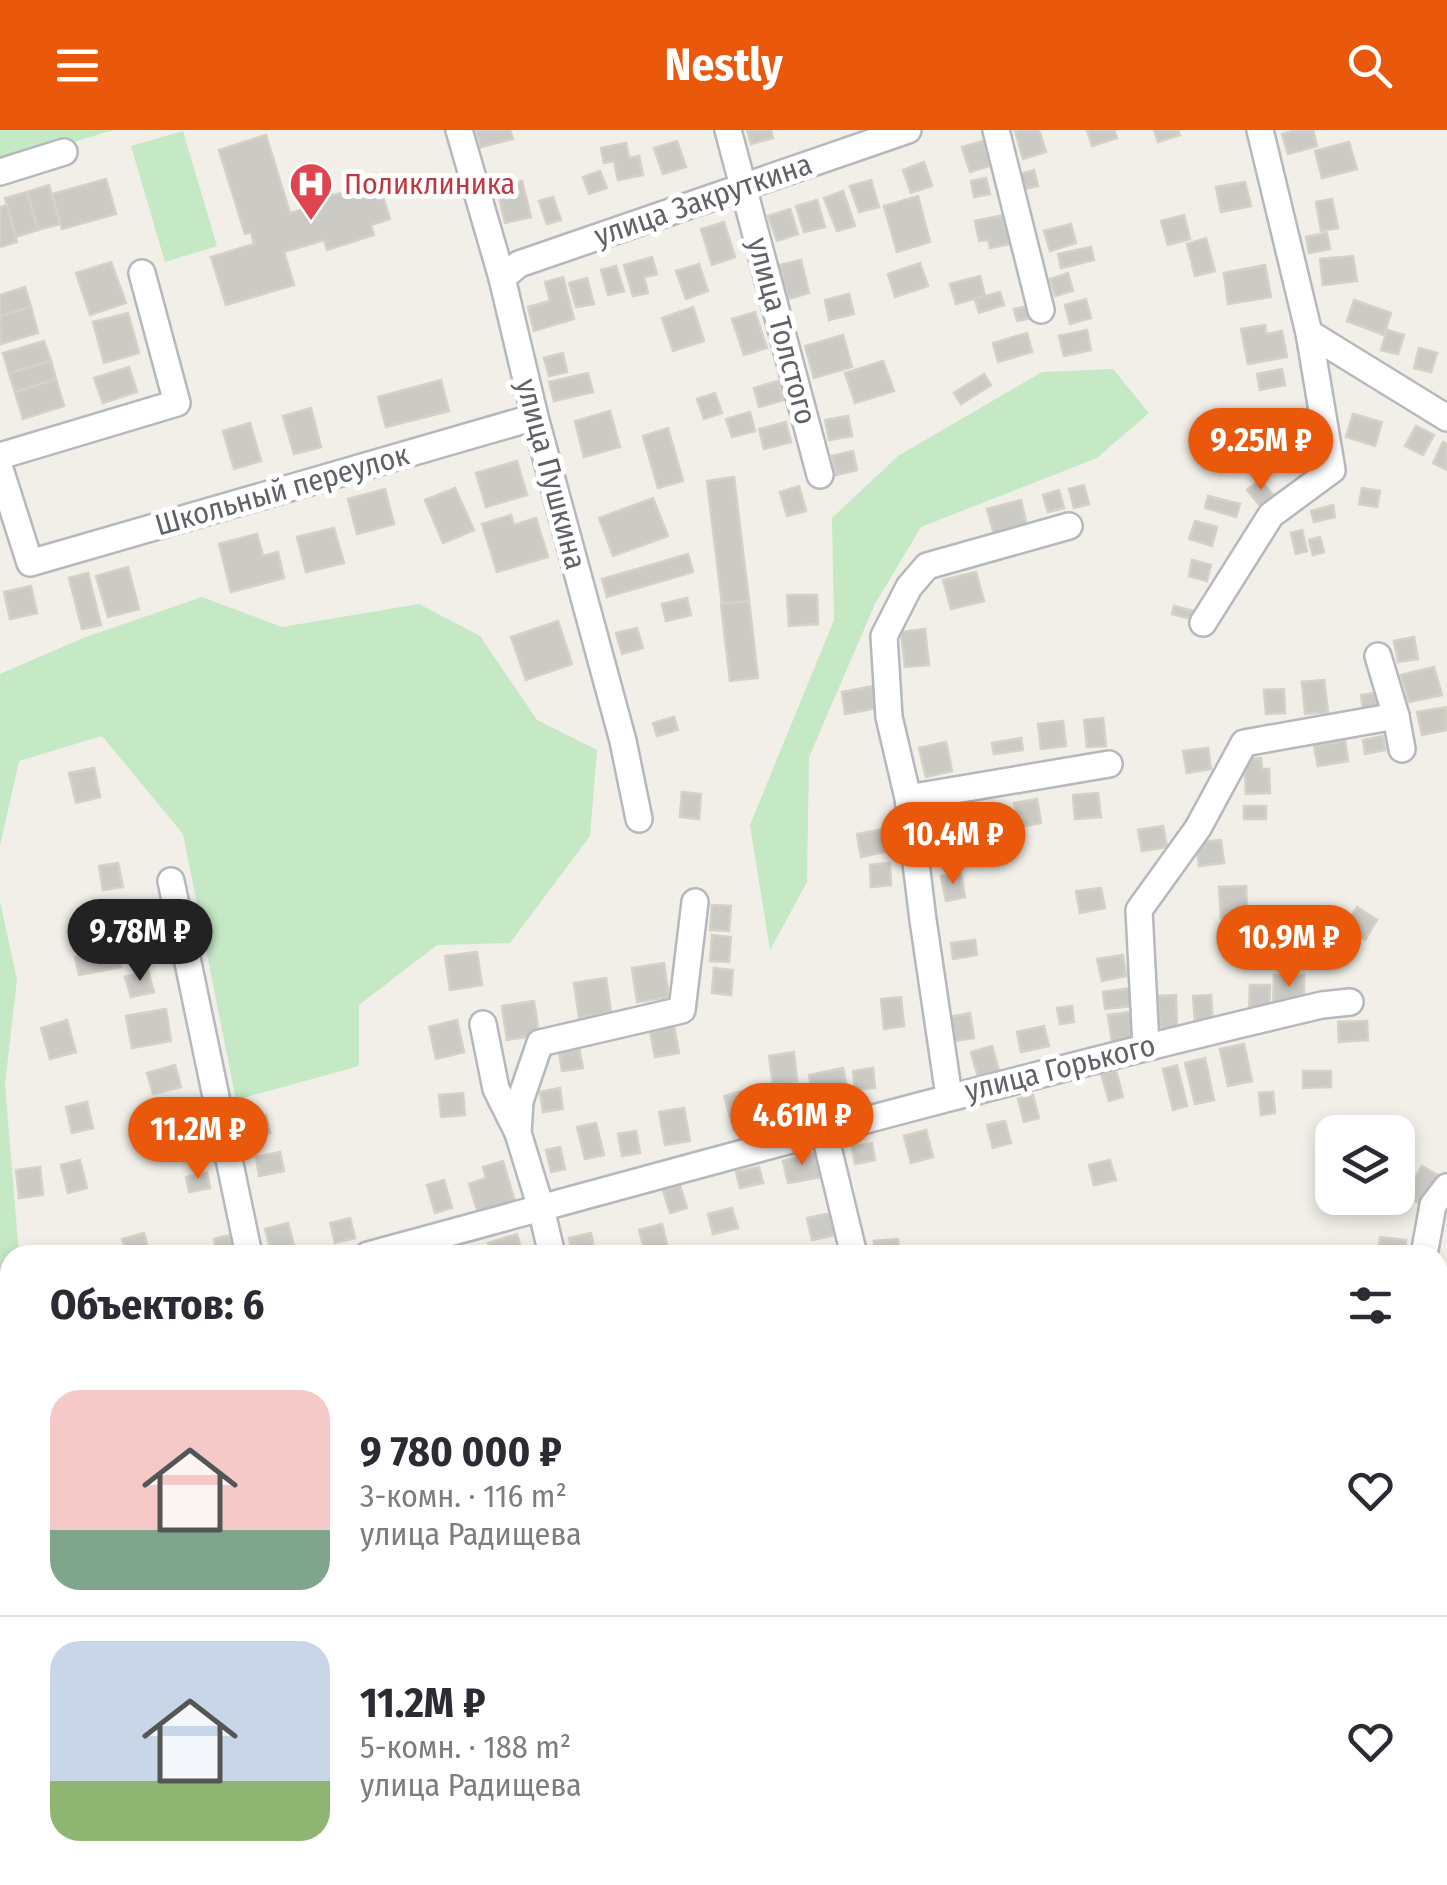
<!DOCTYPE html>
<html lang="ru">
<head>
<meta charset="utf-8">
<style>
  :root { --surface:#fff; --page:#f2f2f3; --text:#2b2b33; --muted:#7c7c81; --line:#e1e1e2; --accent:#ea580c }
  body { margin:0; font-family:"Fira Sans Condensed",sans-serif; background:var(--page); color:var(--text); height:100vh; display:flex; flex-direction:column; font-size:38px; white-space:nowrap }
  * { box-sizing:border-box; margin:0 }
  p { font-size:32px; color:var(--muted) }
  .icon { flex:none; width:55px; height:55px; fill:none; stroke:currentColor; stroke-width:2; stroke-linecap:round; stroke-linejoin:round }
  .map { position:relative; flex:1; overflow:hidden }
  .drawer { position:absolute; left:0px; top:1115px; width:1448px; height:640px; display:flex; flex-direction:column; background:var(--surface); border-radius:30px 30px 0 0; box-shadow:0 5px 15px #0003 }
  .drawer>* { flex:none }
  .tools { position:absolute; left:1315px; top:985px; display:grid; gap:20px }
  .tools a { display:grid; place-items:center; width:100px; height:100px; border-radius:20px; background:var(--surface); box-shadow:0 5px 15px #0003; font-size:50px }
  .price { position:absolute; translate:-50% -85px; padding:0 22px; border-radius:35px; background:var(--accent); color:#fff; font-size:32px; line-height:65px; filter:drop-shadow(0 2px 5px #0008) }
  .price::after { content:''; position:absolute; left:50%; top:60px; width:30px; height:22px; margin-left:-15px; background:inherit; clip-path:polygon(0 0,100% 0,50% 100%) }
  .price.active { background:#222; color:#fff }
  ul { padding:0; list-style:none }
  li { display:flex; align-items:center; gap:30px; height:250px; padding:0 50px }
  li+li { border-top:2px solid var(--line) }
  li span { display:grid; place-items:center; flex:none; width:280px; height:200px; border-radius:30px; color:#555 }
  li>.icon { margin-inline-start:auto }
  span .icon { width:120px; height:120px; fill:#fffc; stroke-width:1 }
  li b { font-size:42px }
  h2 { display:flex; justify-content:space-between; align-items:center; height:120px; padding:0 50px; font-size:42px }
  header { display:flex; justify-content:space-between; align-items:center; height:130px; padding:0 50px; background:var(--accent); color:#fff; font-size:45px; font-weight:700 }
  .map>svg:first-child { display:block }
</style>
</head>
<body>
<header><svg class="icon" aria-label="menu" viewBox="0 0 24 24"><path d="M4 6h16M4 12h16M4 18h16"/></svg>Nestly<svg class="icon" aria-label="search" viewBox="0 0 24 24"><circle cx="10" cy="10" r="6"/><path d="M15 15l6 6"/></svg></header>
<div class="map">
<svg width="1447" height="1755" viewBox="0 0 1447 1755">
  <rect width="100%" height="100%" fill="#f1efe8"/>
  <g fill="#c5e8c5">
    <polygon points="0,0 113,0 0,35"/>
    <polygon points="183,1 217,116 165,132 131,16"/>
    <polygon points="1113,239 1149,283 1097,328 921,397 875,474 809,627 807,752 770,820 750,695 834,490 832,388 898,326 1042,242"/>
    <polygon points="202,467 282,497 419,474 480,506 537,590 597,620 590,706 510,813 437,815 359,875 359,936 236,970 183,704 102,606 19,631 0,716 0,544 83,508"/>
    <polygon points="0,771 17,850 5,954 19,1125 10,1125 10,1253 0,1260"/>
    <polygon points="0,1515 10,1554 10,1608 0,1617"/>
  </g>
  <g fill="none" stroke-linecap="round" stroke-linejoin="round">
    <g stroke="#aadaff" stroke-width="5">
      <polyline points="1438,1609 1447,1604"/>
      <polyline points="1412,1745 1434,1755"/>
    </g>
  </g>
  <g fill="#cccac5" stroke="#d6d1c6" stroke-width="2.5">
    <polygon points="476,0 510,0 513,9 481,17"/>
    <polygon points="747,0 771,0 773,8 751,14"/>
    <polygon points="1019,0 1039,0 1046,22 1023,29 1015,1"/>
    <polygon points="1087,0 1114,0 1117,8 1092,16"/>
    <polygon points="1154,0 1178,0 1180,5 1158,12"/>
    <polygon points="1296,0 1313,0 1317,16 1288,24 1282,4"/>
    <polygon points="266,5 290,83 304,79 302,73 369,56 371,64 381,61 390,89 371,95 374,105 327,120 324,110 284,122 294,155 226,175 211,127 254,114 251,102 245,104 219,20"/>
    <polygon points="677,11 686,37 663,44 654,18"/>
    <polygon points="983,11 990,36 970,42 962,17"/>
    <polygon points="1349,12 1357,39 1322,48 1315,21"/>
    <polygon points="626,13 629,28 639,26 643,45 618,50 614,31 604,33 601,18"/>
    <polygon points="924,32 932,56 911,63 903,40"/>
    <polygon points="1034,40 1038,56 1024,59 1020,44"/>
    <polygon points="600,41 607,58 589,64 583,47"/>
    <polygon points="986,48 990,64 974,67 971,51"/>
    <polygon points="106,49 116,84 62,99 52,64"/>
    <polygon points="871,50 879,77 859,82 850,56"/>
    <polygon points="522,51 531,87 505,93 497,58"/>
    <polygon points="1245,52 1251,76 1221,82 1216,57"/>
    <polygon points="49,55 60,94 38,100 27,62"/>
    <polygon points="843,61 855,96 837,101 824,68"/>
    <polygon points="27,62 38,100 16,107 5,68"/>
    <polygon points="918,66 930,112 897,122 884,76"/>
    <polygon points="553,67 561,90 547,94 539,71"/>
    <polygon points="1332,69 1338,98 1321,101 1316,72"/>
    <polygon points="817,70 825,97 804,102 796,76"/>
    <polygon points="7,75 17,112 0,117 0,77"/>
    <polygon points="790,79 798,104 777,111 768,86"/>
    <polygon points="1004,85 1010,114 990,118 988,110 979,111 975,91"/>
    <polygon points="1184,85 1190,109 1168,115 1161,91"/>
    <polygon points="724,92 735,127 712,135 701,99"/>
    <polygon points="1071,94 1076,113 1050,121 1044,101"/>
    <polygon points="1327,103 1330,119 1309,123 1306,107"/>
    <polygon points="1206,108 1215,141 1195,146 1187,114"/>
    <polygon points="1091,117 1094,130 1061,138 1058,124"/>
    <polygon points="1353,126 1357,151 1323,155 1320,129"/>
    <polygon points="652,127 657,144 644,147 648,163 633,166 624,135"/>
    <polygon points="801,130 809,163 788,169 780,135"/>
    <polygon points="111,132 126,173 90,185 76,143"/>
    <polygon points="920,133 928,156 895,167 888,144"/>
    <polygon points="699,134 708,161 686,169 676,141"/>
    <polygon points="1265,135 1271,167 1228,174 1224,143"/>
    <polygon points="616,136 624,161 608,165 601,140"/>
    <polygon points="1068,143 1073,161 1055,166 1050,149"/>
    <polygon points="980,146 985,166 956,174 950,154"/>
    <polygon points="563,147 574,189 534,201 528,177 550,171 545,152"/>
    <polygon points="587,148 594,174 576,177 569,153"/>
    <polygon points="25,157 31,177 0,186 0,165"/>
    <polygon points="1000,162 1004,175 979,183 975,169"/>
    <polygon points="849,164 854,184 829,190 825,170"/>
    <polygon points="1086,169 1091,188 1070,194 1065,175"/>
    <polygon points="1354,170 1391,183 1384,205 1347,191"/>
    <polygon points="1029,176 1031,188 1017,191 1014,179"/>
    <polygon points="31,177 38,203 1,214 0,186"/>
    <polygon points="693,177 704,211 673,221 662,188"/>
    <polygon points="755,182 767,218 744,225 732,189"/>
    <polygon points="128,183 139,223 104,233 93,192"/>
    <polygon points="1265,195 1266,204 1282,201 1287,227 1248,234 1241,199"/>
    <polygon points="1087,200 1091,220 1064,226 1059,206"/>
    <polygon points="1387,200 1404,205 1398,224 1381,220"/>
    <polygon points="1027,203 1032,222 998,232 993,213"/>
    <polygon points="843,205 852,237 814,248 805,216"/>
    <polygon points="44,211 51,231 9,243 3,223"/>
    <polygon points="1419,218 1437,223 1431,242 1414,238"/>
    <polygon points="563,223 567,242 549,246 544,228"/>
    <polygon points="51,231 56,249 15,262 9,243"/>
    <polygon points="883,231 894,261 855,273 845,243"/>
    <polygon points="129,237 137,262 103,273 94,248"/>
    <polygon points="1282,239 1285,255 1260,260 1257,244"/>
    <polygon points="588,243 593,262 554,271 549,252"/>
    <polygon points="984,244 991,255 961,274 954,263"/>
    <polygon points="56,249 64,276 23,289 15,262"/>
    <polygon points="441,250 449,281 386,297 378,267"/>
    <polygon points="778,251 784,270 759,277 754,258"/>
    <polygon points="715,263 722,283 704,289 697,269"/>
    <polygon points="311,278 321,317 294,324 283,286"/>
    <polygon points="610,281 620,317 584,327 575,291"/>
    <polygon points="750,282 755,301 732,307 726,289"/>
    <polygon points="1353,284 1382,292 1375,316 1346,307"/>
    <polygon points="848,286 852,306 829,310 825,290"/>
    <polygon points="786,292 791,312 764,319 759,299"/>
    <polygon points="250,293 261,331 234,339 223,301"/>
    <polygon points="1416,296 1434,305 1423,325 1405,316"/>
    <polygon points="668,298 683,351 658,358 643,306"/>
    <polygon points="1306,298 1313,330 1298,333 1291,301"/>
    <polygon points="1443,312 1447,314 1447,340 1433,333"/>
    <polygon points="853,321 857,340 836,345 832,326"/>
    <polygon points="517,331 527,365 486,377 476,343"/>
    <polygon points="734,347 749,471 722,474 707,351"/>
    <polygon points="1260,350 1274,366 1261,377 1247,360"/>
    <polygon points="1084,355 1089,374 1074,378 1069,359"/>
    <polygon points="799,356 806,381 787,386 780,362"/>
    <polygon points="455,358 474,400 443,413 425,370"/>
    <polygon points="1362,358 1380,361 1377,377 1359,374"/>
    <polygon points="385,359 394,394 357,404 348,369"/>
    <polygon points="1059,360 1064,378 1048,382 1043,365"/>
    <polygon points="1208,366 1240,374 1236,387 1205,378"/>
    <polygon points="653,368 668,406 613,426 599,388"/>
    <polygon points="1021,370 1028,400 995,408 987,379"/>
    <polygon points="1333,375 1335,387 1314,392 1311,381"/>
    <polygon points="511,385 514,395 536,388 548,427 497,442 482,394"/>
    <polygon points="1195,391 1217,397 1212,416 1189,409"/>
    <polygon points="334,398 344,433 306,442 297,407"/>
    <polygon points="1302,400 1307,421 1296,424 1291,403"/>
    <polygon points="257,404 263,426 278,422 284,448 231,462 219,414"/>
    <polygon points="1320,407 1324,422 1313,425 1309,410"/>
    <polygon points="688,424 693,442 607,467 602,449"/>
    <polygon points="1192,430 1211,435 1207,451 1189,446"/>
    <polygon points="128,437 139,479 108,487 96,446"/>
    <polygon points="976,442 984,471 951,479 943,450"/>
    <polygon points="88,443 101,495 82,499 69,448"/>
    <polygon points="31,456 37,483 10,489 4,462"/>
    <polygon points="787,465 817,465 818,494 789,496"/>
    <polygon points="687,468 691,485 666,491 662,474"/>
    <polygon points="749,471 758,548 730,551 721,474"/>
    <polygon points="1174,476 1197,482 1195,490 1172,484"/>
    <polygon points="558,491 572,534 526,550 511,507"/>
    <polygon points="637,498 643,518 622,524 616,503"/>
    <polygon points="925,499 929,535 905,537 901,502"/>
    <polygon points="1414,507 1418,529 1398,532 1394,511"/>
    <polygon points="1434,537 1442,565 1409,572 1401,545"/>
    <polygon points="1324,550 1328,582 1305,584 1302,552"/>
    <polygon points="874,556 878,578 845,584 842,562"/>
    <polygon points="1284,559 1285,583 1266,584 1264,560"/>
    <polygon points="1375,563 1377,577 1363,580 1361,565"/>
    <polygon points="1447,577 1447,600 1422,605 1417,582"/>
    <polygon points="674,587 678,600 657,606 653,593"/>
    <polygon points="1103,588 1106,616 1087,617 1084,590"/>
    <polygon points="1063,591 1066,616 1041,619 1038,594"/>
    <polygon points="1383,606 1385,620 1365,624 1363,610"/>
    <polygon points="1021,608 1023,620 994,624 992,613"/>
    <polygon points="1345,611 1348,631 1318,636 1314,616"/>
    <polygon points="946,612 952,641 926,647 919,618"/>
    <polygon points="1208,618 1211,639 1187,643 1183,621"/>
    <polygon points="1261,628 1262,639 1269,639 1270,663 1246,664 1244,629"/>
    <polygon points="94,638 100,667 76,673 69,643"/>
    <polygon points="682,662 701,664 699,689 680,687"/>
    <polygon points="1098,663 1101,687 1075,689 1073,665"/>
    <polygon points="1037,669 1041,693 1019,697 1014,673"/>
    <rect x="1244" y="676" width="22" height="13"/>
    <polygon points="954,679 957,696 938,698 936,681"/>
    <polygon points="1163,696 1167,717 1142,721 1138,700"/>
    <polygon points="890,698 894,720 861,727 857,704"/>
    <polygon points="1221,710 1224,733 1199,736 1196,712"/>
    <polygon points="118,733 123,757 103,760 99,736"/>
    <polygon points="890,733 891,755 871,757 870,735"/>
    <polygon points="961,743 965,767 946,771 941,746"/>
    <polygon points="1246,756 1247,786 1221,788 1219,757"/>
    <polygon points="1101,758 1105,778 1080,783 1076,761"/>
    <polygon points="136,775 139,790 121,794 118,779"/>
    <polygon points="712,775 731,776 729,801 710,800"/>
    <polygon points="1357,777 1377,790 1365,810 1344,798"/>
    <polygon points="712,805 731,807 729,832 710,831"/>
    <polygon points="975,810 977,825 953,829 951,813"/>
    <polygon points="118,818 121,837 79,845 75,827"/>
    <polygon points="477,822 482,855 450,860 445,826"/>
    <polygon points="1123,825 1126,846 1102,851 1097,829"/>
    <polygon points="664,833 669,867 637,872 632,838"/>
    <polygon points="714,838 733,840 731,865 712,863"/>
    <polygon points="148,841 154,862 131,867 125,847"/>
    <polygon points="1274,845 1304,845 1304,875 1273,874"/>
    <polygon points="606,848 611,882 579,887 574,853"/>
    <polygon points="1250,855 1270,855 1269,882 1249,881"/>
    <polygon points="1132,858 1134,876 1105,879 1103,862"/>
    <polygon points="1176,865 1177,897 1160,898 1158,866"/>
    <polygon points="1211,865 1213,892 1195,893 1193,866"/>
    <polygon points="901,867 904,896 884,899 881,869"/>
    <polygon points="534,871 539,905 507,910 502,876"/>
    <polygon points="1072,876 1074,892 1060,894 1057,878"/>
    <polygon points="166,879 171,911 132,918 126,886"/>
    <polygon points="1131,882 1135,909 1112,912 1108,885"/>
    <polygon points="970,883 974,908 954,911 950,887"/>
    <polygon points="67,890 76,922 50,929 41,898"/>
    <polygon points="457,890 464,922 436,929 429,897"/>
    <polygon points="1367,891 1368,910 1339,912 1338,892"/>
    <polygon points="674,896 679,923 655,927 650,901"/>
    <polygon points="1044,896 1049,916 1021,922 1017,902"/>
    <polygon points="1244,914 1252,951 1228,956 1220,919"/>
    <polygon points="992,916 999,941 978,947 971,922"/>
    <polygon points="579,918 583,938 562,941 559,921"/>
    <polygon points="794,922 797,951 773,954 769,926"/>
    <polygon points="1205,928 1214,970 1195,974 1185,933"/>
    <polygon points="175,935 181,957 153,964 147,943"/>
    <polygon points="1177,935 1187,976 1173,980 1163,939"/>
    <polygon points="843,938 848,963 814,970 809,945"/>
    <polygon points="873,938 875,958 855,960 853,941"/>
    <polygon points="1116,940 1123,967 1109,971 1101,944"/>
    <polygon points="1303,941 1331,941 1331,957 1303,958"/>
    <polygon points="560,958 563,979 543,982 540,962"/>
    <polygon points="742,961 746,973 761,969 768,990 734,1000 724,966"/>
    <polygon points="1273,962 1275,983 1261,985 1259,963"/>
    <polygon points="463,963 465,985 441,987 439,965"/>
    <polygon points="1033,965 1039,988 1024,992 1018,969"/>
    <polygon points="181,969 184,982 171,985 167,972"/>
    <polygon points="87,972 93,998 72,1003 66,977"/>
    <polygon points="684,978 690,1011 665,1015 659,982"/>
    <polygon points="266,985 270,1003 246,1008 242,989"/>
    <polygon points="1005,991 1011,1013 993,1018 987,995"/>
    <polygon points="596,993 604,1025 585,1029 577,997"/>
    <polygon points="926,1000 933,1027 911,1033 904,1006"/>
    <polygon points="636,1001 640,1023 622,1026 618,1004"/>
    <polygon points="872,1013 875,1030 855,1034 852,1017"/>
    <polygon points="560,1017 565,1039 551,1042 546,1020"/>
    <polygon points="280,1022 284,1041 259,1046 256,1027"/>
    <polygon points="816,1023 821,1047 788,1053 783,1031"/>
    <polygon points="80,1030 87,1058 68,1063 61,1035"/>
    <polygon points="1110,1030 1116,1050 1094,1055 1089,1035"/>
    <polygon points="503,1031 515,1072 478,1083 469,1054 486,1048 483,1037"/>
    <polygon points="1422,1036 1441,1047 1424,1076 1405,1065"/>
    <polygon points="40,1037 43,1065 19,1068 16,1040"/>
    <polygon points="759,1037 763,1053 740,1058 736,1042"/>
    <polygon points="207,1043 210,1058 189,1062 186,1047"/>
    <polygon points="444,1050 452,1078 435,1083 427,1055"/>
    <polygon points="680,1055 687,1078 670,1083 663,1060"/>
    <polygon points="732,1078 738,1098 713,1104 708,1084"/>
    <polygon points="832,1083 836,1105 812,1110 807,1088"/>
    <polygon points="350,1088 355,1108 335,1113 330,1093"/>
    <polygon points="288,1093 296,1123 272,1125 265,1099"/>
    <polygon points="662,1094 669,1122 646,1125 639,1100"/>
    <polygon points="144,1103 150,1125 127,1125 122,1109"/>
    <polygon points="591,1103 594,1118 572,1123 569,1108"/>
    <polygon points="517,1104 523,1125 492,1125 488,1113"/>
    <polygon points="230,1105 234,1125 217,1125 214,1109"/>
    <polygon points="1380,1107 1406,1110 1405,1125 1378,1125"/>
    <polygon points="898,1109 899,1125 875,1125 874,1111"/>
    <polygon points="1444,1275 1447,1275 1447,1328 1441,1328"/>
    <polygon points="1438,1367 1447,1368 1447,1460 1438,1459"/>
    <rect x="1438" y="1495" width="9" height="45"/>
    <polygon points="292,1745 292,1755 275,1755 274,1746"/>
    <polygon points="386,1745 412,1745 413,1755 387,1755"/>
    <polygon points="753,1745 777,1745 779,1755 721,1755 721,1751"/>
    <polygon points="1242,1745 1264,1745 1261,1755 1240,1753"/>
  </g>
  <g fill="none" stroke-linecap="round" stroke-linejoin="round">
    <g stroke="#b5b8bc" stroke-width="30">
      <g id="minor">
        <polyline points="459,0 502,148 535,287 623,611 639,689"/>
        <polyline points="728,0 820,345"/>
        <polyline points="996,0 1041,180"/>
        <polyline points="0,42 64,22"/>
        <polyline points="502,148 519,134 908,0"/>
        <polyline points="1309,203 1447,288"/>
        <polyline points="0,326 177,273 142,143"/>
        <polyline points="0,339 30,433 535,287"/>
        <polyline points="1203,493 1271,385 1332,340 1309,203 1260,0"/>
        <polyline points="1378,526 1396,586 1402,619"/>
        <polyline points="908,668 1109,634"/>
        <polyline points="171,751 249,1125"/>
        <polyline points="483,894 496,959 518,1003 541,1078 552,1125"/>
        <polyline points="1146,916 1139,780 1198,698 1244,613 1396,586"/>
        <polyline points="949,966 923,790 908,668 889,587 884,506 909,457 927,436 1069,396"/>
        <polyline points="824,1001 854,1125"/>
        <polyline points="518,1003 520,971 540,913 682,880 695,772"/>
        <path d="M368,1125C685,1039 1002,950 1322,875L1350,872"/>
        <polyline points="1424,1125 1433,1075 1447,1057"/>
        <polyline points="355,1745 357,1755"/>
        <polyline points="700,1745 702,1755"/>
        <polyline points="1310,1745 1312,1755"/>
        <polyline points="13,1755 14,1745"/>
        <polyline points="195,1755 197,1745"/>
      </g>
    </g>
    <use href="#minor" stroke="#fff" stroke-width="25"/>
  </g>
  <defs>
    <g id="hospital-pin" transform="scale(2.25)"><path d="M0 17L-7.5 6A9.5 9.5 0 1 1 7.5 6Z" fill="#e0444e" stroke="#fff"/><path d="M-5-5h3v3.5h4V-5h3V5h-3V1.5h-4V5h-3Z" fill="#fff"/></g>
  </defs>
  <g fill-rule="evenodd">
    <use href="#hospital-pin" x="311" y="54"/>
  </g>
  <g text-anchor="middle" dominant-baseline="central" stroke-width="10" stroke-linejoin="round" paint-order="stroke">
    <g font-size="30" fill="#be3a42" stroke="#fff" text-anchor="start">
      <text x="344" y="54">Поликлиника</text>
    </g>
    <g font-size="30" fill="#5f6368" stroke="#fff">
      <text transform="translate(703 70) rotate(-19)">улица Закруткина</text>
      <text transform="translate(782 201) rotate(75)">улица Толстого</text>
      <text transform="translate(551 344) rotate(75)">улица Пушкина</text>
      <text transform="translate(282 360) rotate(-16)">Школьный переулок</text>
      <text transform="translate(1060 938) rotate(-14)">улица Горького</text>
    </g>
  </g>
</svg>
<div class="tools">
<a><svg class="icon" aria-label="layers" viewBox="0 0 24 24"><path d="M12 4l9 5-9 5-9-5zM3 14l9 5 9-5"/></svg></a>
</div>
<b class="price" style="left:1261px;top:363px">9.25M ₽</b>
<b class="price" style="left:953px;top:757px">10.4M ₽</b>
<b class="price active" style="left:140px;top:854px">9.78M ₽</b>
<b class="price" style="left:1289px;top:860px">10.9M ₽</b>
<b class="price" style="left:802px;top:1038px">4.61M ₽</b>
<b class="price" style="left:198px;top:1052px">11.2M ₽</b>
<section class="drawer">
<h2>Объектов: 6<svg class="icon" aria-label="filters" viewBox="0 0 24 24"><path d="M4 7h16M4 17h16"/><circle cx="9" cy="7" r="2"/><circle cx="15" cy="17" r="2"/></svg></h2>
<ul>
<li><span style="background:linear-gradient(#f6c9c9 70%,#7fa58c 0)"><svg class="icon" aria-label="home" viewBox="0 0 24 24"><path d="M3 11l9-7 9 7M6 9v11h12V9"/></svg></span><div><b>9 780 000 ₽</b><p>3-комн. · 116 m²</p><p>улица Радищева</p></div><svg class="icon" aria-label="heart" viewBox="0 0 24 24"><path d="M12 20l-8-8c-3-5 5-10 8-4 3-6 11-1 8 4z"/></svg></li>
<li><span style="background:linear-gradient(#c9d6e8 70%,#8fb573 0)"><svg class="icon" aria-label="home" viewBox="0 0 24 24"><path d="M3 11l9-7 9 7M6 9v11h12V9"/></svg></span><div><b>11.2M ₽</b><p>5-комн. · 188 m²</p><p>улица Радищева</p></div><svg class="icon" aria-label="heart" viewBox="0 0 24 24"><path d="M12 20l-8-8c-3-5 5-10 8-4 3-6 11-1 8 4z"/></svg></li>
</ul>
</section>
</div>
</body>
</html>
